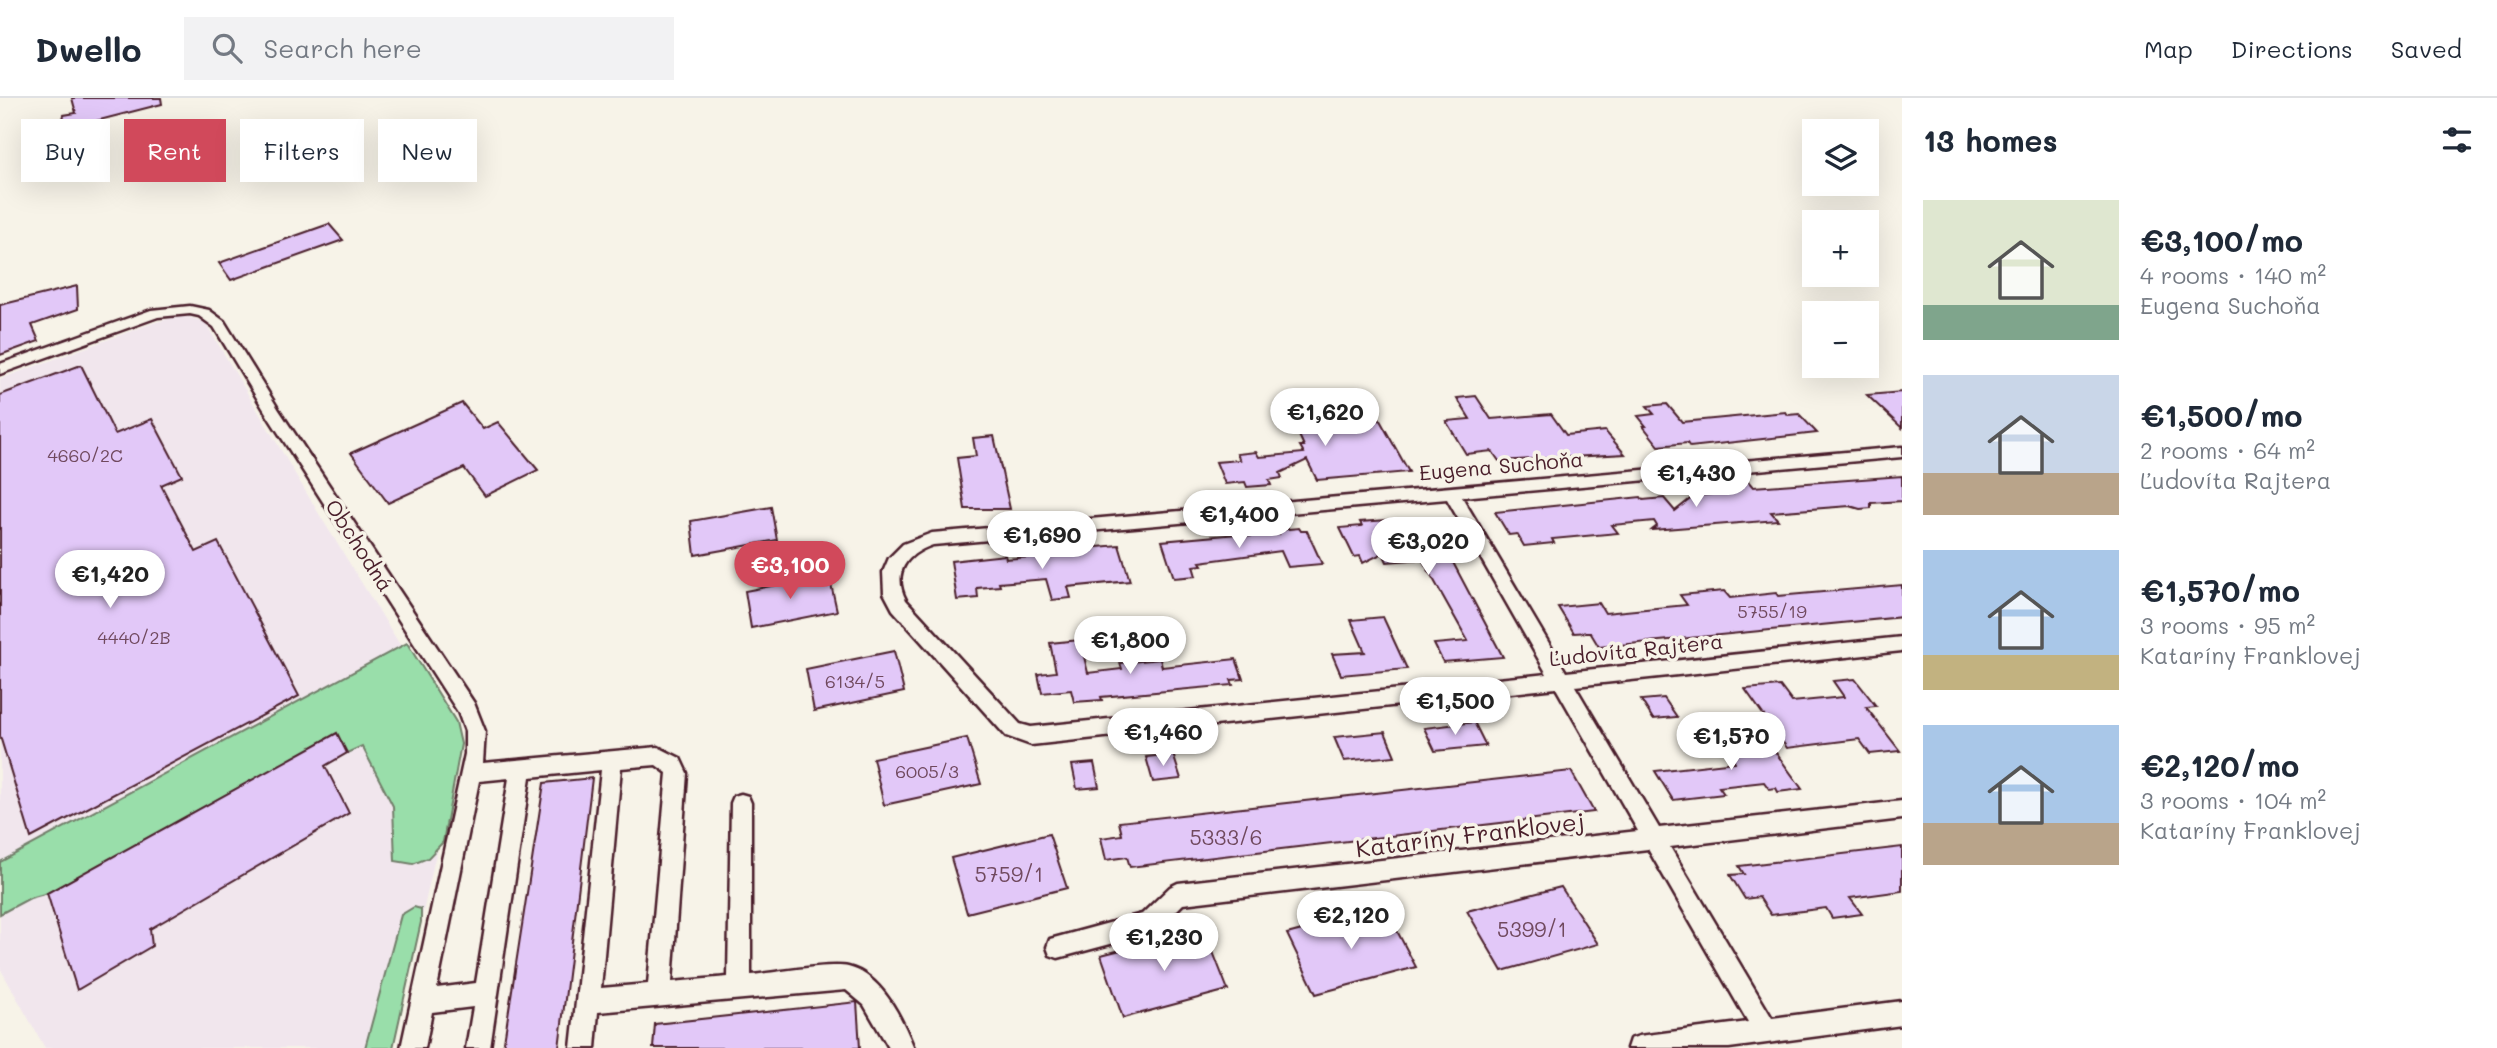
<!DOCTYPE html>
<html lang="en">
<head>
<meta charset="utf-8">
<style>
  :root { --surface:#fff; --page:#f2f2f3; --text:#1f2937; --muted:#747a83; --line:#e0e1e3; --accent:#d1495b }
  body { margin:0; font-family:Mali,sans-serif; background:var(--page); color:var(--text); height:100vh; display:flex; flex-direction:column; font-size:26px; white-space:nowrap }
  * { box-sizing:border-box; margin:0 }
  p { font-size:23px; color:var(--muted) }
  .icon { flex:none; width:38px; height:38px; fill:none; stroke:currentColor; stroke-width:2; stroke-linecap:round; stroke-linejoin:round }
  .map { position:relative; flex:1; overflow:hidden }
  .drawer { display:flex; flex-direction:column; background:var(--surface); width:595px }
  .drawer>* { flex:none }
  .guide { position:absolute; left:21px; top:21px; width:665px; height:63px; display:flex; gap:14px }
  .tools { position:absolute; left:1802px; top:21px; display:grid; gap:14px }
  .tools a { display:grid; place-items:center; width:77px; height:77px; border-radius:0px; background:var(--surface); box-shadow:0 7px 28px #0002; font-size:35px }
  .price { position:absolute; translate:-50% -60px; padding:0 16px; border-radius:24px; background:#fff; color:#222; font-size:23px; line-height:46px; filter:drop-shadow(0 2px 4px #0008) }
  .price::after { content:''; position:absolute; left:50%; top:42px; width:21px; height:16px; margin-left:-10px; background:inherit; clip-path:polygon(0 0,100% 0,50% 100%) }
  .price.on { background:var(--accent); color:#fff }
  ul { padding:0; list-style:none }
  li { display:flex; align-items:center; gap:21px; height:175px; padding:0 21px }
  li span { display:grid; place-items:center; flex:none; width:196px; height:140px; border-radius:0px; color:#555 }
  li>.icon { margin-inline-start:auto }
  span .icon { width:84px; height:84px; fill:#fffc; stroke-width:1 }
  li b { font-size:30px }
  h2 { display:flex; justify-content:space-between; align-items:center; height:84px; padding:0 21px; font-size:30px }
  .tag { padding:0 24px; border-radius:0px; background:var(--surface); box-shadow:0 7px 28px #0002; font-size:24px; line-height:63px }
  .tag.on { background:var(--accent); color:#fff }
  header { display:flex; align-items:center; gap:42px; box-sizing:border-box; height:98px; padding:0 35px; background:var(--surface); border-bottom:2px solid var(--line) }
  header strong { font-size:33px }
  nav { display:flex; gap:38px; margin-inline-start:auto; font-size:24px }
  .search { width:490px; height:63px; background:var(--page); display:flex; align-items:center; gap:18px; box-sizing:border-box; padding:0 24px; border-radius:0px; color:var(--muted); font-size:26px }
  main { display:flex; flex:1; min-height:0 }
  .map>svg:first-child { display:block }
</style>
</head>
<body>
<header>
<strong>Dwello</strong>
<div class="search"><svg class="icon" aria-label="search" viewBox="0 0 24 24"><circle cx="10" cy="10" r="6"/><path d="M15 15l6 6"/></svg>Search here</div>
<nav><a>Map</a><a>Directions</a><a>Saved</a></nav>
</header>
<main>
<div class="map">
<svg width="1902" height="950" viewBox="0 0 1902 950">
  <rect width="100%" height="100%" fill="#f7f3e8"/>
  <filter id="ink" filterUnits="userSpaceOnUse"><feTurbulence type="fractalNoise" baseFrequency=".0143" numOctaves="2"/><feDisplacementMap in="SourceGraphic" scale="14" xChannelSelector="R" yChannelSelector="G"/><feConvolveMatrix kernelMatrix="1 2 1 2 8 2 1 2 1" color-interpolation-filters="sRGB"/></filter>
  <g filter="url(#ink)">
    <polygon fill="#f1e6ed" points="182,217 205,224 319,416 449,626 454,674 393,950 45,950 0,870 0,281 153,225"/>
    <g fill="#99deaa" stroke="#727e6a" stroke-width="2">
      <polygon points="407,545 456,624 461,646 443,744 428,760 413,766 395,763 393,708 362,648 347,655 336,636 48,795 30,800 0,816 0,764"/>
      <polygon points="414,809 421,811 421,824 393,950 365,950 401,817"/>
    </g>
    <g fill="#e2c8f8" stroke="#4a1f2b" stroke-width="2">
      <polygon points="72,0 161,0 162,6 80,27 78,37 58,41 64,17 76,15"/>
      <polygon points="329,126 343,142 231,182 219,165"/>
      <polygon points="77,188 78,211 32,227 39,243 0,257 0,207"/>
      <polygon points="81,267 115,336 152,321 182,378 161,387 196,454 218,444 299,598 31,740 0,638 0,297"/>
      <polygon points="1902,294 1902,330 1867,297"/>
      <polygon points="1476,298 1491,321 1551,316 1566,337 1605,333 1625,356 1499,363 1492,353 1466,356 1446,323 1470,321 1457,300"/>
      <polygon points="462,305 483,331 498,324 538,372 485,398 464,370 388,405 351,355"/>
      <polygon points="1304,305 1306,310 1326,308 1328,312 1372,308 1409,374 1317,382 1307,362 1280,375 1282,380 1269,382 1271,387 1247,389 1245,384 1225,386 1216,364 1240,362 1237,356 1256,354 1259,359 1304,355 1300,348 1304,348 1285,307"/>
      <polygon points="1667,306 1682,324 1786,314 1788,317 1799,316 1817,335 1690,349 1687,345 1659,348 1643,328 1646,328 1638,318 1654,316 1647,308"/>
      <polygon points="994,338 1010,411 965,411 957,360 976,358 973,340"/>
      <polygon points="1902,378 1902,403 1871,405 1871,410 1860,411 1850,408 1771,414 1778,422 1652,432 1657,428 1654,423 1612,427 1618,435 1552,441 1554,445 1524,448 1517,436 1509,437 1495,414 1641,399 1643,402 1664,400 1675,413 1694,398 1723,395 1720,391 1731,390 1727,385 1748,383 1753,389"/>
      <polygon points="771,409 777,442 695,457 691,423"/>
      <polygon points="1403,421 1430,421 1503,559 1443,564 1434,546 1468,543 1422,461 1387,464 1383,455 1363,465 1360,458 1354,459 1340,430 1362,428 1360,424"/>
      <polygon points="1299,430 1301,433 1307,433 1322,466 1288,469 1281,453 1200,464 1202,467 1193,468 1196,478 1174,480 1162,443 1237,436 1238,439 1279,436 1278,432"/>
      <polygon points="1119,447 1130,483 1068,489 1071,500 1052,502 1046,481 999,485 1000,488 977,490 978,500 957,502 951,463 1005,457 1006,461 1042,458 1041,454"/>
      <polygon points="829,477 837,513 751,530 745,493"/>
      <polygon points="1902,487 1902,519 1599,549 1590,534 1574,535 1558,509 1599,505 1605,515 1687,507 1680,497 1724,493 1730,500 1776,495 1778,498"/>
      <polygon points="1383,519 1407,571 1341,577 1332,556 1365,554 1351,522"/>
      <polygon points="1080,542 1088,575 1122,571 1120,565 1160,561 1162,569 1236,561 1243,581 1231,582 1233,587 1101,599 1102,602 1074,604 1071,592 1042,595 1038,576 1056,574 1050,545"/>
      <polygon points="894,553 904,594 814,613 806,571"/>
      <polygon points="1855,581 1876,608 1866,609 1900,653 1870,656 1859,641 1787,650 1745,591 1780,588 1792,604 1844,599 1833,583"/>
      <polygon points="1664,600 1677,619 1653,621 1641,602"/>
      <polygon points="1474,624 1486,648 1435,653 1424,630"/>
      <polygon points="1385,634 1395,658 1344,663 1334,639"/>
      <polygon points="337,635 347,655 325,668 349,715 150,831 152,848 77,892 47,795"/>
      <polygon points="967,640 981,686 884,707 873,660"/>
      <polygon points="1766,641 1802,691 1778,694 1776,690 1769,691 1764,684 1719,689 1724,696 1673,702 1655,673 1735,664 1723,645"/>
      <polygon points="1173,656 1181,681 1153,684 1146,659"/>
      <polygon points="1094,665 1099,689 1077,691 1072,667"/>
      <polygon points="1571,673 1594,714 1130,769 1127,759 1106,762 1101,740 1122,737 1119,724"/>
      <polygon points="592,680 559,950 503,950 544,685"/>
      <polygon points="1049,736 1067,790 967,815 951,760"/>
      <polygon points="1902,749 1902,793 1850,800 1862,816 1832,820 1826,810 1771,817 1759,799 1745,801 1730,777 1744,776 1739,768"/>
      <polygon points="1561,789 1598,846 1502,873 1467,813"/>
      <polygon points="1385,810 1416,869 1316,896 1287,836"/>
      <polygon points="1204,831 1228,892 1123,920 1101,857"/>
      <polygon points="857,904 860,950 653,950 655,926"/>
    </g>
    <g fill="none" stroke-linecap="round" stroke-linejoin="round">
      <g stroke="#4a1f2b" stroke-width="5">
        <g id="minor">
          <path d="M190,208L209,212L224,223L279,312L474,605L485,633L483,665L658,649L680,660L687,675L672,884L728,879L731,705L734,698L741,696L748,698L751,705V877C772,875 830,865 848,869C882,877 902,921 914,950H889L864,907L846,892L598,914L595,950H571L601,672L530,679L490,950H466L473,909L432,914L425,950H401L465,656V633L458,614L269,320L214,229L199,218L190,216L158,219L0,276V266L151,212ZM656,667L667,675L648,886L601,890L621,670ZM509,680L476,885L437,890L479,683Z"/>
          <path d="M1902,349V359L1462,399L1566,574L1902,539V553L1575,588L1659,730L1902,703V721L1670,749L1772,920L1902,903V927L1729,950H1627L1630,941L1639,938L1748,924L1648,751L1183,806L1156,833L1148,836L1058,860L1050,857L1047,849L1050,841L1142,816L1170,789L1178,785L1638,733L1556,590L1031,647L1006,638L893,512L884,495L883,474L889,460L903,446L932,435ZM1447,401L1547,576L1031,629L1020,626L906,502C892,475 906,456 933,447Z"/>
        </g>
      </g>
      <use href="#minor" fill="#f7f3e8" fill-rule="evenodd"/>
    </g>
  </g>
  <g text-anchor="middle" dominant-baseline="central" stroke-width="7" stroke-linejoin="round" paint-order="stroke">
    <g font-size="18" fill="#70495e">
      <text x="85" y="357">4660/2C</text>
      <text x="1772" y="513">5755/19</text>
      <text x="134" y="539">4440/2B</text>
      <text x="855" y="583">6134/5</text>
      <text x="927" y="673">6005/3</text>
    </g>
    <g font-size="21" fill="#4a1f2b" stroke="#f7f3e8">
      <text transform="translate(1501 367) rotate(-5)">Eugena Suchoňa</text>
      <text transform="translate(360 447) rotate(57)">Obchodná</text>
      <text transform="translate(1636 551) rotate(-6)">Ľudovíta Rajtera</text>
    </g>
    <g font-size="21" fill="#70495e">
      <text x="1226" y="738">5333/6</text>
      <text x="1009" y="775">5759/1</text>
      <text x="1532" y="830">5399/1</text>
    </g>
    <g font-size="24" fill="#4a1f2b" stroke="#f7f3e8">
      <text transform="translate(1470 736) rotate(-7)">Kataríny Franklovej</text>
    </g>
  </g>
</svg>
<div class="tools">
<a><svg class="icon" aria-label="layers" viewBox="0 0 24 24"><path d="M12 4l9 5-9 5-9-5zM3 14l9 5 9-5"/></svg></a>
<a>+</a>
<a>−</a>
</div>
<b class="price" style="left:1325px;top:350px">€1,620</b>
<b class="price" style="left:1696px;top:411px">€1,430</b>
<b class="price" style="left:1239px;top:452px">€1,400</b>
<b class="price" style="left:1042px;top:473px">€1,690</b>
<b class="price" style="left:1428px;top:479px">€3,020</b>
<b class="price on" style="left:790px;top:503px">€3,100</b>
<b class="price" style="left:110px;top:512px">€1,420</b>
<b class="price" style="left:1130px;top:578px">€1,800</b>
<b class="price" style="left:1455px;top:639px">€1,500</b>
<b class="price" style="left:1163px;top:670px">€1,460</b>
<b class="price" style="left:1731px;top:674px">€1,570</b>
<b class="price" style="left:1351px;top:853px">€2,120</b>
<b class="price" style="left:1164px;top:875px">€1,230</b>
<div class="guide">
<a class="tag">Buy</a>
<a class="tag on">Rent</a>
<a class="tag">Filters</a>
<a class="tag">New</a>
</div>
</div>
<section class="drawer">
<h2>13 homes<svg class="icon" aria-label="filters" viewBox="0 0 24 24"><path d="M4 7h16M4 17h16"/><circle cx="9" cy="7" r="2"/><circle cx="15" cy="17" r="2"/></svg></h2>
<ul>
<li><span style="background:linear-gradient(#dfe7d0 75%,#7fa58c 0)"><svg class="icon" aria-label="home" viewBox="0 0 24 24"><path d="M3 11l9-7 9 7M6 9v11h12V9"/></svg></span><div><b>€3,100/mo</b><p>4 rooms · 140 m²</p><p>Eugena Suchoňa</p></div></li>
<li><span style="background:linear-gradient(#c9d6e8 70%,#b9a48a 0)"><svg class="icon" aria-label="home" viewBox="0 0 24 24"><path d="M3 11l9-7 9 7M6 9v11h12V9"/></svg></span><div><b>€1,500/mo</b><p>2 rooms · 64 m²</p><p>Ľudovíta Rajtera</p></div></li>
<li><span style="background:linear-gradient(#a9c7e8 75%,#c2b280 0)"><svg class="icon" aria-label="home" viewBox="0 0 24 24"><path d="M3 11l9-7 9 7M6 9v11h12V9"/></svg></span><div><b>€1,570/mo</b><p>3 rooms · 95 m²</p><p>Kataríny Franklovej</p></div></li>
<li><span style="background:linear-gradient(#a9c7e8 70%,#b9a48a 0)"><svg class="icon" aria-label="home" viewBox="0 0 24 24"><path d="M3 11l9-7 9 7M6 9v11h12V9"/></svg></span><div><b>€2,120/mo</b><p>3 rooms · 104 m²</p><p>Kataríny Franklovej</p></div></li>
</ul>
</section>
</main>
</body>
</html>
